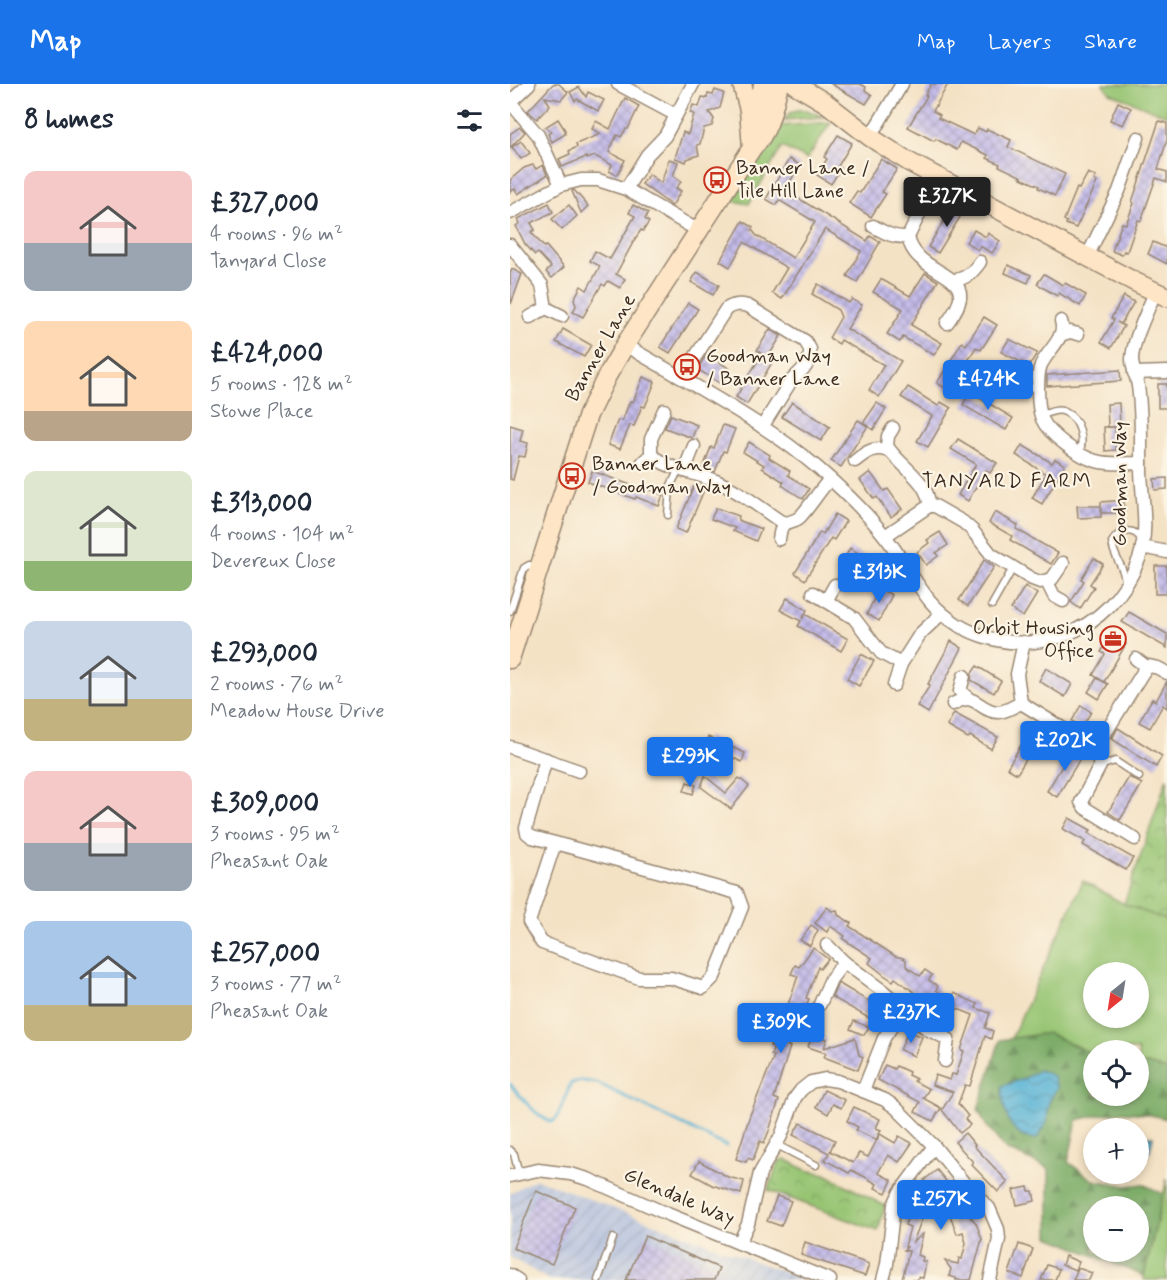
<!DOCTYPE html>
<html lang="en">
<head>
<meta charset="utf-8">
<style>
  :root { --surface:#fff; --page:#f2f2f3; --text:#1f2937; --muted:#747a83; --accent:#1a73e8 }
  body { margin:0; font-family:Mynerve,sans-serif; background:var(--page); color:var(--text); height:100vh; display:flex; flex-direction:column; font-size:22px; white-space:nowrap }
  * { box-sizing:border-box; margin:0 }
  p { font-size:20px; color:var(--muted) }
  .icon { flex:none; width:33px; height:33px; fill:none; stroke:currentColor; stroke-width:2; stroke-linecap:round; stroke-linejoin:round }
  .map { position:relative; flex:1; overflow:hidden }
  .side { display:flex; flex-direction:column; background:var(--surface); width:510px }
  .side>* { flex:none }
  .needle { width:39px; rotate:210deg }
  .buttons { position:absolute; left:573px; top:878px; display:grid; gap:12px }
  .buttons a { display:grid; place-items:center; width:66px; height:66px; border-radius:50%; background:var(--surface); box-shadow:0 3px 9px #0003; font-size:30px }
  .price { position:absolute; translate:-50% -51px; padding:0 14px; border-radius:6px; background:var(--accent); color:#fff; font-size:20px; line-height:39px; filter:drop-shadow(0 2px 3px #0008) }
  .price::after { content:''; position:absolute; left:50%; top:36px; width:18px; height:14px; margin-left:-9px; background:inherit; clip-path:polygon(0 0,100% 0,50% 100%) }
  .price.active { background:#222; color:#fff }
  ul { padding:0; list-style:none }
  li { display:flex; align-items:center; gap:18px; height:150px; padding:0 24px }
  li span { display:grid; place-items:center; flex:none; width:168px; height:120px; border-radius:12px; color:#555 }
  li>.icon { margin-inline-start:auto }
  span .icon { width:72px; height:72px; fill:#fffc; stroke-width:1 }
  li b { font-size:26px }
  h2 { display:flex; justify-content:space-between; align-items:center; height:72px; padding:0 24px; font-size:26px }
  header { display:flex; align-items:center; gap:36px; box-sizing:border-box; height:84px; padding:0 30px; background:var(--accent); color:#fff }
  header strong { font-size:28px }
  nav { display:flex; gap:33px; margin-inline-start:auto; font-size:21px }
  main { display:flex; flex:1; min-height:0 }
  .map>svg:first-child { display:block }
</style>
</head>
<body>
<header>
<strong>Map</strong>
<nav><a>Map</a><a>Layers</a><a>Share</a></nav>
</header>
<main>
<section class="side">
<h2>8 homes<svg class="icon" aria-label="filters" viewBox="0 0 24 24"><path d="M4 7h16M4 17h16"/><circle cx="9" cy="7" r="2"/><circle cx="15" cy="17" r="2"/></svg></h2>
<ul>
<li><span style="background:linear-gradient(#f6c9c9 60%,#9aa5b1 0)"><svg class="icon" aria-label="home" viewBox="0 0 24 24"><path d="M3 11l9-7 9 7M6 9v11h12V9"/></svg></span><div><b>£327,000</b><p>4 rooms · 96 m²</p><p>Tanyard Close</p></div></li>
<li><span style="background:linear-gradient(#ffd9b3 75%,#b9a48a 0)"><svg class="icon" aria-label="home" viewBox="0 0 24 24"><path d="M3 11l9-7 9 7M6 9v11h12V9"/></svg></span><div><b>£424,000</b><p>5 rooms · 128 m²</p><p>Stowe Place</p></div></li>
<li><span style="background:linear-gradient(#dfe7d0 75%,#8fb573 0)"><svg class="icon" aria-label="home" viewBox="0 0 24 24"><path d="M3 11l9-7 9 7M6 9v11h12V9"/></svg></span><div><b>£313,000</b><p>4 rooms · 104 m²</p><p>Devereux Close</p></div></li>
<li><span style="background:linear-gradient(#c9d6e8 65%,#c2b280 0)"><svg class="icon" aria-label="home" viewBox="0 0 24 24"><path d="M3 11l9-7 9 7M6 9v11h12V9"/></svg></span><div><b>£293,000</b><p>2 rooms · 76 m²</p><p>Meadow House Drive</p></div></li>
<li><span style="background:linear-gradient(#f6c9c9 60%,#9aa5b1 0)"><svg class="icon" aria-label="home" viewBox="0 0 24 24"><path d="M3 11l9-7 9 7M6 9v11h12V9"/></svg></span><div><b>£309,000</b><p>3 rooms · 95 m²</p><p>Pheasant Oak</p></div></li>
<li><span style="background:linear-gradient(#a9c7e8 70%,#c2b280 0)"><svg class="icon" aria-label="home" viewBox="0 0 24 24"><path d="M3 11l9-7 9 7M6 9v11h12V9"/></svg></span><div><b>£257,000</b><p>3 rooms · 77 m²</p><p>Pheasant Oak</p></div></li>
</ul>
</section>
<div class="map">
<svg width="657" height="1196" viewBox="0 0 657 1196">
  <defs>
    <pattern id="industrial-furrows" width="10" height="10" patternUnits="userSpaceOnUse" patternTransform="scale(1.5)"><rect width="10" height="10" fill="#b9c5de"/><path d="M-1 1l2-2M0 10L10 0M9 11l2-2" fill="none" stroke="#a0a9be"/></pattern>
    <pattern id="forest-firs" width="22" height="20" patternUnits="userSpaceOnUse" patternTransform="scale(1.5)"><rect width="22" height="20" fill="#79aa65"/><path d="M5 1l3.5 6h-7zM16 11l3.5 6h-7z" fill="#648b53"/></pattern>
    <pattern id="park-crowns" width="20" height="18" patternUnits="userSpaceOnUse" patternTransform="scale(1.5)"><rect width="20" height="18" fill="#97c573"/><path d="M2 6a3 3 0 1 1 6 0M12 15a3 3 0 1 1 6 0" fill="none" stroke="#7ca05e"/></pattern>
    <pattern id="water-waves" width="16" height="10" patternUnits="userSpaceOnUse" patternTransform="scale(1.5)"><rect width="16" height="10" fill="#57b2d5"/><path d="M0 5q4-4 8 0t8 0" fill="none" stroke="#4991ac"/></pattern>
    <pattern id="building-cross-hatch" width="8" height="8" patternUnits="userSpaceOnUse" patternTransform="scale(1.5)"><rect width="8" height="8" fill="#c4bce9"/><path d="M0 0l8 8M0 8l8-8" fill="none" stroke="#a099bc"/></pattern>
  </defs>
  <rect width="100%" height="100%" fill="#fcf5e5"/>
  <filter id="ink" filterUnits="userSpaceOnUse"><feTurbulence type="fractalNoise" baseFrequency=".0167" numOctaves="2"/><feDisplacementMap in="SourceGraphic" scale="12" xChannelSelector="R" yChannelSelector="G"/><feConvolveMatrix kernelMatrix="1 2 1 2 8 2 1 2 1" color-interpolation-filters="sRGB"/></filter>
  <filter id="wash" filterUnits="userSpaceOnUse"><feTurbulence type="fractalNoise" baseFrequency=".008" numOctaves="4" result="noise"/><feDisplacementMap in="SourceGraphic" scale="24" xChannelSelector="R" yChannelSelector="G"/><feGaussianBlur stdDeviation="1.35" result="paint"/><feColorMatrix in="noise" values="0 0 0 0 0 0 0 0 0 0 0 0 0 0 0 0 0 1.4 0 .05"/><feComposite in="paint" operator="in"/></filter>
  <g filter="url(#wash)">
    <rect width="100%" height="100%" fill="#f4e2c5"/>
    <polygon fill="url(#industrial-furrows)" points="26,1095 295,1196 39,1196 0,1173 0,1109"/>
    <g fill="#97c573" stroke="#697848" stroke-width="1.5" fill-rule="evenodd">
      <polygon points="593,0 657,0 657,32 600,9"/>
      <polygon points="288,26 297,26 314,33 274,36 281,28"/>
      <polygon points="321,38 297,75 272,63 239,120 222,117 270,42"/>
      <path d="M573,797L614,820L657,836V1017L629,1006L628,966H584L583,989L500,957ZM584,888H628V933H584Z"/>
      <polygon points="657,1095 657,1196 634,1196 634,1192"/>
    </g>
    <path fill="url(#forest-firs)" stroke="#5a6a42" stroke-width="1.5" fill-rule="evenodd" d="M538,949L583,970L584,1011H628L629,981L638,980L657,986V1035C621,1025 603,1027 567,1036L558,1078L583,1096L616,1102L633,1100L653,1110L634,1192L539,1153V1085L495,1065L476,1041L468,1025L490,956ZM584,1122H628V1167H584Z"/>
    <g fill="url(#park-crowns)" stroke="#697848" stroke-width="1.5">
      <polygon points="657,694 657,836 614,820"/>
      <polygon points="275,1075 296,1086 315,1090 375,1122 368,1147 258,1106 269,1077"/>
    </g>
    <g fill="url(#water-waves)" stroke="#496e7a" stroke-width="1.5">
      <path d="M529,986L543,992L547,1004L539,1018L537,1038L527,1055C523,1054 516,1054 512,1052C496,1042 492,1018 492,1002L515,994Z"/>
      <polygon points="629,1053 643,1053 640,1066 629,1086"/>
    </g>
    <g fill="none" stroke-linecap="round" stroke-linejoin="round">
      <path stroke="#57b2d5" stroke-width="3" d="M0,1000C8,1010 29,1035 42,1038L47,1034L61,999L71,997L87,999L216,1062"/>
    </g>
    <g id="blocks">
      <g fill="url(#building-cross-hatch)">
        <polygon points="43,0 49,0 58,8 51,16 35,13 40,21 27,35 18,27"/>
        <polygon points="321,0 350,0 356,3 355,6 362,11 356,20"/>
        <polygon points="421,0 438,0 423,27 430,31 428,34 464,51 468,44 476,48 477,45 488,50 501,56 498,63 555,90 545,112 528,104 529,102 511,94 512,93 489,82 490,80 477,74 478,71 451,58 447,66 426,55 424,57 398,43 417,12 415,11"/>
        <polygon points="69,3 76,13 78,8 94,16 88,27 67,15 65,17 60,8"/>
        <polygon points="205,6 214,9 210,24 199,28 204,35 202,42 194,44 190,60 187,61 189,71 177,75 176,78 165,74 173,48 178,50 184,30 180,29 183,21 189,23 192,13 197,14 198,10 203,11"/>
        <polygon points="115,14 129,22 118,45 116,45 111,53 107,51 99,68 115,76 107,91 99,87 102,81 85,72 77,75 76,73 52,83 49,75 60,70 59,67 67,63 66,60 91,50 82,45 86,37 100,45"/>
        <polygon points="608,18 621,24 613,41 600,36"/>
        <polygon points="48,35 55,46 55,50 42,58 38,50 41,48 35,43"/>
        <polygon points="649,37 657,39 657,56 648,85 657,88 657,98 646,94 631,137 628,136 617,168 614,167 612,171 602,167 612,139 616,140 624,119 622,118"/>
        <polygon points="10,43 15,48 0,64 0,50"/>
        <polygon points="328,51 342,59 328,82 331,84 321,100 307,91 317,75 314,73"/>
        <polygon points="11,57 20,69 11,75 2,63"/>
        <polygon points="159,75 168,78 163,92 171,98 166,104 171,107 162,122 132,100 139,90 151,99"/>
        <polygon points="279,75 290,81 275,106 357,157 360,152 370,158 347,198 337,192 351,167 315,145 272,215 262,209 277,184 244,164 234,158 220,183 210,177 233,137 243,143 242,146 247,152 283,174 305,138 269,116 266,121 256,115"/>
        <polygon points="371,75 387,85 372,108 376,110 361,133 339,119 347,107 350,109"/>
        <polygon points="23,81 26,85 33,81 37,91 8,110 5,105 0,108 0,96 14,84"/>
        <polygon points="578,89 586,93 584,96 587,98 566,144 556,140 557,138 554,136 567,104 569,105"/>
        <polygon points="64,106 78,122 71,129 62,107"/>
        <polygon points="445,118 455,125 428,169 418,163"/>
        <polygon points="39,119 43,128 21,139 25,146 21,148 34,163 36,162 54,183 42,194 36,188 41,183 28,169 25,171 15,160 6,142 10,139 8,135"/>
        <polygon points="59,121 67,132 52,146 42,135"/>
        <polygon points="123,121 138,129 135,135 139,138 133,147 131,146 125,155 106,190 115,195 110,204 98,197 95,202 92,200 73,233 63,228 66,222 64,215 71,202 77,206 90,182 80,177 85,167 100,175 125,132 119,129"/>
        <polygon points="464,146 476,153 478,149 490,157 482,169 470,162 468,166 456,158"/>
        <polygon points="643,158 657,164 657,180 638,170"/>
        <polygon points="498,181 521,191 518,199 495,189"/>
        <polygon points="2,185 12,190 1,220 0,190"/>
        <polygon points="187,188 209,201 203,211 181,198"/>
        <polygon points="415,189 428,197 401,241 432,259 424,271 393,253 390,258 377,250 393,225 363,208 371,195 400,212"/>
        <polygon points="534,190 553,201 555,199 576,211 570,222 549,209 547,212 527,200"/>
        <polygon points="308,200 339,219 342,215 352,221 337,245 391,277 369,313 359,306 374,281 331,256 329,260 319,254 331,233 328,226 302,210"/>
        <polygon points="614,212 624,218 611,240 607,238 614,242 601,264 591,258 604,236 601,234"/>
        <polygon points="178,219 188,225 160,269 150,263"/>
        <polygon points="474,233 487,241 471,266 466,263 440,307 427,299 452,258 456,261"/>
        <polygon points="53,245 81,261 74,273 46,258"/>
        <polygon points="260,245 271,252 258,273 263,277 237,320 226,313 252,270 247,266"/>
        <polygon points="499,255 527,269 519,282 491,268"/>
        <polygon points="197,270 220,285 211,300 187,285"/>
        <polygon points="610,286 611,297 537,302 537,291"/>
        <polygon points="133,293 145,298 135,323 132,322 124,342 120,341 110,365 98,361 108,336 112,337 120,317 123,318"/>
        <rect x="648" y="300" width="9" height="24"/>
        <polygon points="398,303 428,322 431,318 441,324 418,363 407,357 422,332 391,313"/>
        <polygon points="460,308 503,334 496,346 453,321"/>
        <polygon points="282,318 320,343 311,357 272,333"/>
        <polygon points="367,319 376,325 363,346 353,339"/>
        <polygon points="609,319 610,343 598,343 597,320"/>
        <polygon points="161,331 187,341 182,354 155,344"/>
        <polygon points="348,336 358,342 331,383 321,377"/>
        <polygon points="0,341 13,345 10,357 18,359 15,373 9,372 3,396 0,395"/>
        <polygon points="213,341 225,345 216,368 213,367 205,388 193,384 201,363 204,364"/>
        <polygon points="594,343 605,343 606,366 595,367"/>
        <polygon points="448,355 487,379 480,389 476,386 458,417 448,411 466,380 441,365"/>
        <polygon points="239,358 260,371 259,374 280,387 278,391 299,405 293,415 272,401 274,398 252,384 254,381 233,368"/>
        <polygon points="512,361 542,379 545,375 555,381 532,420 522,414 536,390 506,371"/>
        <polygon points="82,387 129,404 130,402 153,411 149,422 126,413 125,415 78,398"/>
        <polygon points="360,388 374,407 378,405 392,425 381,433 367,413 364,415 350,396"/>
        <polygon points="657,394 657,405 645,406 644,395"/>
        <polygon points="184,402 194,406 176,449 166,445"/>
        <polygon points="603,417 614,417 615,429 591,429 591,433 568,434 567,422 591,422 591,429 591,418"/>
        <polygon points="206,424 229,432 228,436 251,445 246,457 223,447 225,444 201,435"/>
        <polygon points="485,428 508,441 506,445 548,469 541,480 500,456 502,452 479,439"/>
        <polygon points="325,430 336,437 324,456 321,454 295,496 285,489 310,448 313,450"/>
        <polygon points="430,448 438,461 426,469 428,472 416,481 407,468 419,459 417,456"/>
        <polygon points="340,464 353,472 347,482 349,479 362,486 354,499 341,492 346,485 333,477"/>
        <polygon points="584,474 593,480 580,500 584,503 570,525 561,518 574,497 571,495"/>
        <polygon points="474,476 484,483 458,522 449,516"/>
        <rect x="645" y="482" width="12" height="28"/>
        <polygon points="515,502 527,510 513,533 501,525"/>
        <polygon points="369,504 382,511 369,537 357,530"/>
        <polygon points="277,514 297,526 292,535 295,530 338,555 331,567 288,542 291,537 270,526"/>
        <polygon points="619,528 657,550 657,564 612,538"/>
        <polygon points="601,551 616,560 594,598 583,591 595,570 591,568"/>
        <polygon points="441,557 452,564 418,629 407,622 420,601 418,600"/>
        <polygon points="351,570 364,577 349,602 337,595"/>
        <polygon points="467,582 491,597 484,609 461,596 462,589"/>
        <polygon points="536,584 562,600 555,613 529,597"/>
        <polygon points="587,594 598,600 589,615 578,608"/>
        <polygon points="657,597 657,624 653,621 640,644 629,638 642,615 646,617"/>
        <polygon points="571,621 581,628 572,643 562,637"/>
        <polygon points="444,629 488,653 481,665 460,652 458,654 437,642"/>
        <polygon points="524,640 534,646 507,690 497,684"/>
        <polygon points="608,644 652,672 646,683 602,655"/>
        <polygon points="198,653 235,669 232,678 194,661"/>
        <polygon points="563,664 573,670 547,713 537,707"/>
        <polygon points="195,692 216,709 229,694 239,702 221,725 191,703"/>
        <polygon points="619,693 632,700 610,736 598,728"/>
        <polygon points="177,698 186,701 183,710 174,707"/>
        <polygon points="559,734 581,746 579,749 623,774 616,786 573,761 575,757 553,745"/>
        <polygon points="317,823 322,827 327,826 328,831 341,839 339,842 385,872 393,874 396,876 396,882 410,892 415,886 422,891 419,896 428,902 426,906 440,916 444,909 468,920 466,924 480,929 475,944 483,947 481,955 475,952 460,1002 455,1001 448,1020 458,1032 455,1035 460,1041 450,1049 432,1026 443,1008 422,1001 425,991 440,996 442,990 446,991 454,967 451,966 463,931 443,923 437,932 385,894 383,897 374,891 359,879 362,874 333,855 335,852 320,842 317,848 305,839"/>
        <polygon points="301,841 308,846 300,862 290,856"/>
        <polygon points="303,864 318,875 310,885 308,883 296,914 299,915 297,920 310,928 302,947 286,941 278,962 280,963 264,1014 269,1016 259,1047 254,1059 250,1057 243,1076 238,1074 236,1078 226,1075 240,1031 264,972 261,971 264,963 260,962 264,947 262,944 267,940 271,932 274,933 280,915 288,892 281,890 285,881 289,883"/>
        <polygon points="328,899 358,917 361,912 372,919 362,936 322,913"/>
        <polygon points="344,937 359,943 354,951 340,945"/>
        <polygon points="398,947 412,953 404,972 390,966"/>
        <polygon points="303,949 317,955 314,964 345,954 349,971 353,973 348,986 314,973 316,969 298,963"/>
        <polygon points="375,981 384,985 386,982 399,988 398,991 406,995 404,997 419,1005 413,1014 431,1024 423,1037 405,1028 410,1018 368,996"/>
        <polygon points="314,1006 335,1016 331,1024 323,1020 318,1030 306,1023"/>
        <polygon points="344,1023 370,1035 366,1044 371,1046 366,1056 346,1046 348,1043 337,1037"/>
        <polygon points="290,1039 325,1056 320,1067 343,1079 349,1069 358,1073 370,1050 385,1059 389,1052 402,1059 389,1078 378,1071 368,1089 382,1096 376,1109 365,1104 367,1100 355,1093 341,1086 339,1089 315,1076 319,1069 283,1051"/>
        <polygon points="455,1049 465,1061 464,1062 498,1098 488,1108 461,1080 463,1078 445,1058"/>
        <polygon points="189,1077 218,1093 234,1097 231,1110 202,1101 182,1090"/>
        <polygon points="427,1086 440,1102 435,1105 466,1139 472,1155 461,1196 446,1196 446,1194 439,1192 441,1185 435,1177 448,1180 449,1174 452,1175 456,1159 453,1148 447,1150 439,1128 427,1113 417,1122 403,1158 413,1150 408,1171 413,1173 412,1177 416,1178 413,1194 408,1193 407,1196 392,1196 399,1167 394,1166 397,1163 395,1163 400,1143 395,1141 404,1115 419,1102 414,1096"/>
        <polygon points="518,1103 519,1107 523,1107 525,1117 507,1121 503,1106"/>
        <polygon points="26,1107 65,1123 42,1180 3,1164"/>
        <polygon points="267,1112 281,1117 271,1142 257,1137"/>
        <polygon points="135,1152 209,1184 204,1196 116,1196"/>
        <polygon points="295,1158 359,1180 355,1192 291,1171"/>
        <polygon points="509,1160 523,1165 513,1194 499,1189"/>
        <polygon points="555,1172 569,1178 566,1186 552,1181"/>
        <polygon points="537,1181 549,1185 545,1196 531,1196"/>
        <polygon points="568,1184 582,1189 579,1196 563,1196"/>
      </g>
    </g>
  </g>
  <g filter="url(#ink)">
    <use href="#blocks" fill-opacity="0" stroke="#988672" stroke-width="1.5"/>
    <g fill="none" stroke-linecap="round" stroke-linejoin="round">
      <g stroke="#988672" stroke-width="9">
        <g id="lane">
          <polyline points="476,294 492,302 528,304"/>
          <path d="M531,332C538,329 547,324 555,328C570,335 575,356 569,369"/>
          <polyline points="158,431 160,403 169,385"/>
          <path d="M615,498C615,483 603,473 602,458C610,445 625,443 632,457"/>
          <polyline points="482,521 503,484"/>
          <polyline points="0,527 14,484 19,481 28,483"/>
          <polyline points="590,682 605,677 629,693"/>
          <polyline points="267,1061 306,1081"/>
          <polyline points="0,1066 4,1070 9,1090"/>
          <polyline points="88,1196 103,1154"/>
        </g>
      </g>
      <g stroke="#988672" stroke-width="15">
        <g id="street">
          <polyline points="108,0 166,31"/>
          <polyline points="0,18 28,51 51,101"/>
          <polyline points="0,18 19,0"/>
          <polyline points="360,53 392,0"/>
          <path d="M427,94L398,153C405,188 453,187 450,214C449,223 442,232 437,239"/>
          <polyline points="116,105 137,71 155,52 183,0"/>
          <polyline points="0,129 51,101 71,96 88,96 116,105 189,147"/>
          <path d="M363,142C375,149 384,154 398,153"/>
          <polyline points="0,161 32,201 36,224 52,232"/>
          <polyline points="577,173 609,107 628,54"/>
          <path d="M444,196C456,195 463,188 470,178"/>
          <polyline points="20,233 36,224"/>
          <path d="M551,237C557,253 537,267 531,281C528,288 528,296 528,304C528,314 528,325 532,335C539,351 570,373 586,377C600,381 616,379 631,379"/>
          <polyline points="550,251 560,248 568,250"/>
          <path d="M115,261C179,299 253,337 309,385C332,405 355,427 374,451C391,472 403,496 420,517C452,554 505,568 552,552C589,539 615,511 629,475C639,447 632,415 631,387C631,359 632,329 628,302C627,293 622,285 622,275C623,255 638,227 645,208"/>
          <path d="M180,281L216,225C224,220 230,220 238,222L295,257L300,265V271L296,282L281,297L252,343"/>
          <polyline points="624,289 657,288"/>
          <path d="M383,344L378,352L377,362C388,381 420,397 419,422H425L453,438L462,446L481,470L522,495L530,498L542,495L553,479"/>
          <polyline points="141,371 141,355 154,326"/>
          <path d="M345,377C357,367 365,362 380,367"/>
          <path d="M133,378L141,371C160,386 184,388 206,397C230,407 249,423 270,437L276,439"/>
          <polyline points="174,387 184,362"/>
          <polyline points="375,452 419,422"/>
          <path d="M269,455C270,450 270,445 273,441C278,437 285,438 290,433C301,421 309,407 320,395"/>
          <polyline points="632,463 657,468"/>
          <polyline points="537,498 544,512 553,517"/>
          <polyline points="303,509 344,534 371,569 391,580 410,550 432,529"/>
          <polyline points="316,517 325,501"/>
          <polyline points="514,558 507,590 511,619 570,655 584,660 590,682 571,718 575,724 625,755"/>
          <polyline points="633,588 639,582 648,584 657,589"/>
          <polyline points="454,592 450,607 458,614"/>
          <polyline points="384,601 391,580"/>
          <path d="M443,620C467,606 467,627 488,628C496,628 504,622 511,619"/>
          <polyline points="584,660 596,648 633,588 634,581 626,575"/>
          <polyline points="0,663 69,687"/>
          <polyline points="36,675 16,744 17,749 22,753 45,759 227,809 232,823 204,893 193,904 161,894 129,894 32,859 19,838 45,759"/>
          <polyline points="317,861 334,878"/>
          <polyline points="310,920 321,895 334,878 373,907 417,945 438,955 435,977"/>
          <polyline points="353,1007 374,954 393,925"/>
          <polyline points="0,1092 28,1086 60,1090 78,1095 155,1129 320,1196"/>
          <polyline points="229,1159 238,1140 250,1089 271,1052 285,1014 291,1006 301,998 315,995 328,997 375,1016 385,1023 424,1062 454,1099 479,1124 488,1145 489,1155 480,1196"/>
          <polyline points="0,1191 8,1196"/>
          <polyline points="373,1196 377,1180 384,1121 390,1108 424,1062"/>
        </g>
      </g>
      <g stroke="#988672" stroke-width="21">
        <g id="secondary">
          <polyline points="232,0 239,26 242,64"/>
          <polyline points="284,0 316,19 360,53 399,78 625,198 657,213"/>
          <polyline points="246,41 253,0"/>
          <path d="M0,575L78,331L97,292L115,261L242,64C260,47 263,23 269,0"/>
        </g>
      </g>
      <use href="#lane" stroke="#fff" stroke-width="6"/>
      <use href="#street" stroke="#fff" stroke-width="12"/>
      <use href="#secondary" stroke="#fde5c5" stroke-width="18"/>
    </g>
  </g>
  <defs>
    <g id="bus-ring" transform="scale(1.35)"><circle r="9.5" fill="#fcf5e5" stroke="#c8321e" stroke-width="1.5"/><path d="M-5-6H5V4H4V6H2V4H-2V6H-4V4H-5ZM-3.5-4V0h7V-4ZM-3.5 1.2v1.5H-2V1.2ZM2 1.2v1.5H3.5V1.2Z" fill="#c8321e"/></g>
    <g id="office-ring" transform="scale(1.35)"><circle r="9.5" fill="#fcf5e5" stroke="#c8321e" stroke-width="1.5"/><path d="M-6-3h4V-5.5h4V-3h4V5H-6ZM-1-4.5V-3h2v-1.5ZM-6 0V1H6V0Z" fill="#c8321e"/></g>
  </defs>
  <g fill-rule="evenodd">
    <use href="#bus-ring" x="207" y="96"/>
    <use href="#bus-ring" x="177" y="283"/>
    <use href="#bus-ring" x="62" y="392"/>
    <use href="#office-ring" x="603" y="555"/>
  </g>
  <g text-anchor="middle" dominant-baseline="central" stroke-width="4.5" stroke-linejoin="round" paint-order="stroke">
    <g font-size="20" fill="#3b2a1e" stroke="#fcf5e5" text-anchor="start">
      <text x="226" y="84">Banner Lane /<tspan x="226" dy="23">Tile Hill Lane</tspan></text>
      <text x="196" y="272">Goodman Way<tspan x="196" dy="23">/ Banner Lane</tspan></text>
      <text x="82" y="380">Banner Lane<tspan x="82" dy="23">/ Goodman Way</tspan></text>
      <text x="584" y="544" text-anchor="end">Orbit Housing<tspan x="584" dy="23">Office</tspan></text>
    </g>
    <g font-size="20" fill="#3b2a1e" stroke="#fcf5e5">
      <text transform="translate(91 264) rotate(-60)">Banner Lane</text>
      <text transform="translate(610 400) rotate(-90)">Goodman Way</text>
      <text transform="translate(169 1113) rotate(23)">Glendale Way</text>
    </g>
    <g font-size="21" letter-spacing="1.5" fill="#3b2a1e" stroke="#fcf5e5">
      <text x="497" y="397">TANYARD FARM</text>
    </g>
  </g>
</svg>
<div class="buttons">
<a><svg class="needle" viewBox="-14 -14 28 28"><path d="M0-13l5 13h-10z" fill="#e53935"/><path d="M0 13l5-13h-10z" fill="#747a83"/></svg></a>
<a><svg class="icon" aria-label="locate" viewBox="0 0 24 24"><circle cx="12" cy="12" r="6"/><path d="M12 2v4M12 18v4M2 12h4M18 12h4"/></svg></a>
<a>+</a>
<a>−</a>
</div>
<b class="price active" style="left:437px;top:144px">£327K</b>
<b class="price" style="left:478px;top:327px">£424K</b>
<b class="price" style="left:369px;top:520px">£313K</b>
<b class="price" style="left:555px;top:688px">£202K</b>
<b class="price" style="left:180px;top:704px">£293K</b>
<b class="price" style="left:401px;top:960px">£237K</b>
<b class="price" style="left:271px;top:970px">£309K</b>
<b class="price" style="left:431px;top:1147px">£257K</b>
</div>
</main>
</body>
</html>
